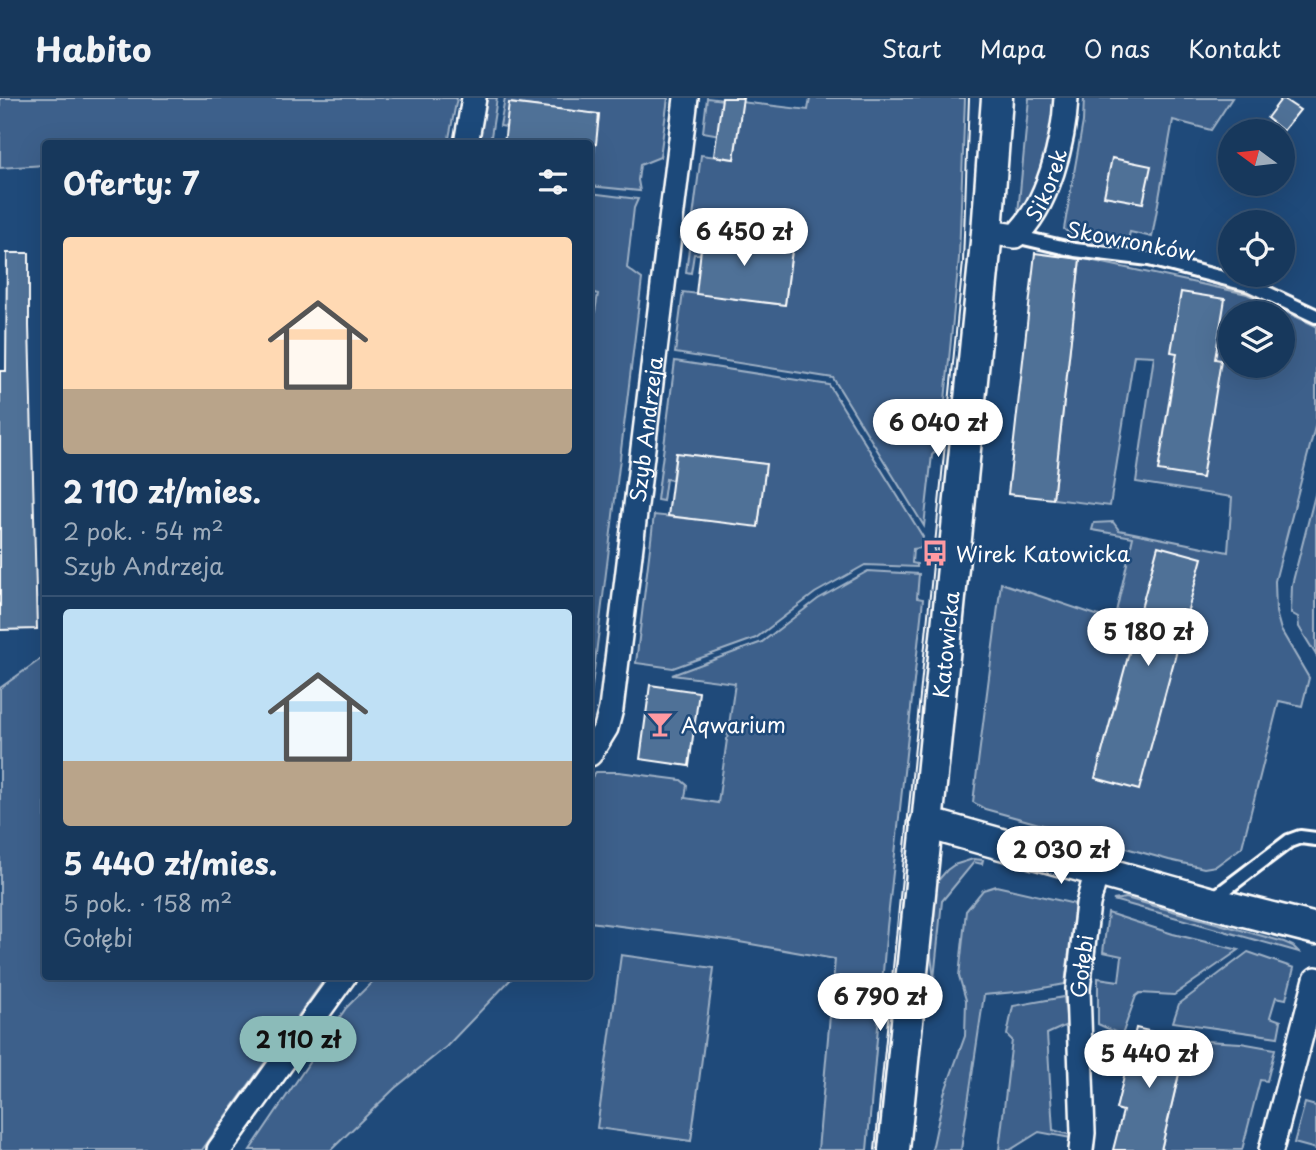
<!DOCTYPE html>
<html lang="pl">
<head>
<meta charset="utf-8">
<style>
  :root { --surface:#17385c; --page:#244365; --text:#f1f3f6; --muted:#9eacbb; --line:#365272; --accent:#8bbbb9 }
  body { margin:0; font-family:"Playpen Sans",sans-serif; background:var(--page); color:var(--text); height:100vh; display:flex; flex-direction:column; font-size:26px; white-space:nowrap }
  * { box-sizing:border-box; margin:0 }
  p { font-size:23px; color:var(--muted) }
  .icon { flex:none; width:38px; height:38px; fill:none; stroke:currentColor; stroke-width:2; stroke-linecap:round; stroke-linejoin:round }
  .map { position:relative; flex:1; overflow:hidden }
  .sheet { position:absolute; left:42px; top:42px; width:551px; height:840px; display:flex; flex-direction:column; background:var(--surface); border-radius:7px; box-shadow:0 7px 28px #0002,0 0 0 2px var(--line) }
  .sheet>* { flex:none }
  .needle { width:46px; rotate:285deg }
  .fabs { position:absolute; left:1218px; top:21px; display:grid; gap:14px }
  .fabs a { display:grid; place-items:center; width:77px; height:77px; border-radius:50%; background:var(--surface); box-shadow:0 7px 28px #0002,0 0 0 2px var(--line); font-size:35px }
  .price { position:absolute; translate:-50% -60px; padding:0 16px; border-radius:24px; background:#fff; color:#222; font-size:23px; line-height:46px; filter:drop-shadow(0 2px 4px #0008) }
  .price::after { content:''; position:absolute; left:50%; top:42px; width:21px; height:16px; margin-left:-10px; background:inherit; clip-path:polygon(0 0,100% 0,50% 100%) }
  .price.selected { background:var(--accent); color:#111 }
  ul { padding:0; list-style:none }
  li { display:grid; align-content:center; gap:14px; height:371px; padding:0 21px }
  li+li { border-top:2px solid var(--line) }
  li span { display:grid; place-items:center; height:217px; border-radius:7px; color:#555 }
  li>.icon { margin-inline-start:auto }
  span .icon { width:126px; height:126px; fill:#fffc; stroke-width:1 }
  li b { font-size:30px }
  h2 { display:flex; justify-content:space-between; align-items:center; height:84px; padding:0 21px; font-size:30px }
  header { display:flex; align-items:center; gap:42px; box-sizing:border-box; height:98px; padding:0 35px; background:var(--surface); border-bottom:2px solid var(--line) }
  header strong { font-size:33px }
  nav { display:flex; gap:38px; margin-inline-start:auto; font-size:24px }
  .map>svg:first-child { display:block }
</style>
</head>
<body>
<header>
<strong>Habito</strong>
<nav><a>Start</a><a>Mapa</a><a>O nas</a><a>Kontakt</a></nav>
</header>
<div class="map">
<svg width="1316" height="1052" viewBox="0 0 1316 1052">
  <rect width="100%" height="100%" fill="#1f4a7a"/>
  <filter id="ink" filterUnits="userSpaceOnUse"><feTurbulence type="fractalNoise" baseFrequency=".0143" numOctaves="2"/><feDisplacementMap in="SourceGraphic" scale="14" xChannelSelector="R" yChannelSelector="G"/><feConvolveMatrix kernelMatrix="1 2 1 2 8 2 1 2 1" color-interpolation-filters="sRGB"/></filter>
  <g filter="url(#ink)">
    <g fill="#3c618b" stroke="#9eb0c5" stroke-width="2" fill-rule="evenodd">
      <polygon points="0,0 457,0 448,45 46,46 45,67 0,70"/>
      <polygon points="486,0 497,0 490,45 478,45"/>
      <polygon points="505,0 668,0 660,59 640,67 638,82 640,93 590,88 599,16 510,5 507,29 500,28"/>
      <polygon points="707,0 808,12 810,0 965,0 959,160 940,353 936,353 932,357 924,428 833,280 675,255 683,194 785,207 793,145 704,133 700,156 694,156 691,175 686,174 701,57 734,61 737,40 703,34"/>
      <path d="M1029,0H1055C1052,42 1041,78 1023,115H1018Z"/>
      <polygon points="1084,0 1232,0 1211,32 1173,22 1152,139 1130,134 1126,150 1075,140 1064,131 1083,24"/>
      <polygon points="590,95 638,101 634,110 627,170 642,181 590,605 590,243 598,196 590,194"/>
      <path d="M1080,160L1247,196L1316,228V325L1275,483L1276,514L1281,532L1309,580L1302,608L1279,603L1242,749L1216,768L1204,770L1169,762L985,711L973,704L1001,485L1114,523L1133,439L1092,432L1094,425L1113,424L1119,432L1228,454L1232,399L1136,384L1154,258L1134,257L1110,408L1053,401ZM1230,215H1283V268H1230Z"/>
      <polygon points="675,263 829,287 923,439 921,450 913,451 912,465 917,466 917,469 865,467 815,495 756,540 673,570 636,565 654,417 758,428 765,366 676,355 672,382 666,381 663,403 657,402"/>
      <polygon points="1316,393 1316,557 1299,529 1298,519 1291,515 1292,487"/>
      <polygon points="868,473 919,476 917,500 923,501 887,829 867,1052 818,1052 835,861 728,842 590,824 590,681 596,674 619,674 681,682 687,687 685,700 718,705 735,585 672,577 762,544 818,501"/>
      <polygon points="45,558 46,878 326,879 202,1052 0,1052 0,590"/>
      <polygon points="973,761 983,762 982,766 974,764 942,803 934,881 929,843 935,786 947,772 954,767"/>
      <polygon points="996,788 1075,806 1065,886 1027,893 984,897 961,1052 932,1052 944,996 965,938 966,902 959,878 966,813 983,792"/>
      <polygon points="1126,800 1284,844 1293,848 1299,854 1113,802"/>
      <polygon points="1108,815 1173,836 1239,852 1174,897 1140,895 1136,898 1123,934 1119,936 1098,926 1098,880 1119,883 1122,858 1103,854"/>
      <polygon points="1248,854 1294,870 1286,901 1276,899 1270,919 1281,923 1278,939 1173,924 1179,906"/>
      <polygon points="621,857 714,870 691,1043 597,1030"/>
      <polygon points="377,879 513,879 446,949 395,990 331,1052 250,1052 346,910"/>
      <polygon points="1064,899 1067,927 1047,936 1053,1032 1071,1037 1071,1040 1039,1034 1010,1052 999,1052 1012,942 1007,937 1013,908"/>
      <polygon points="1187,942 1241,945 1275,951 1267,983 1260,982 1242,1052 1161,1052"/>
      <polygon points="1305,1005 1316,1008 1316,1051 1294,1045"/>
    </g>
    <g fill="#507197" stroke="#fff" stroke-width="2">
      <polygon points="722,0 743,0 734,61 714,58"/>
      <polygon points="1282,0 1300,12 1283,33 1267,20"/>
      <polygon points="509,5 599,16 596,46 504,46"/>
      <polygon points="1112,60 1151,68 1143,105 1104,98"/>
      <polygon points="703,133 793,144 785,207 696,196"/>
      <polygon points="7,155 29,155 29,228 37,531 0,532 0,273 6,273"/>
      <polygon points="1035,155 1080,161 1053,401 1008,396"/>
      <polygon points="1181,194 1225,201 1215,261 1221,262 1202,380 1158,373 1177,255 1171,254"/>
      <polygon points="676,355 766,366 758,429 668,418"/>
      <polygon points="1158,448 1202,460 1139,692 1095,680"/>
      <polygon points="650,587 699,594 689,668 640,661"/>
      <polygon points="1136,930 1187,942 1161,1052 1113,1052 1123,1013 1116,1011"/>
    </g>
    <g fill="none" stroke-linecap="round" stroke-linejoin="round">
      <g stroke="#fff" stroke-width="18">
        <g id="service">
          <polyline points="1015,138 1075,152 1149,161 1250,187 1316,218"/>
          <polyline points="1211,802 1289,743 1300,739 1316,741"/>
        </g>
      </g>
      <g stroke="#fff" stroke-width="28">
        <g id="minor">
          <polyline points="466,46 474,0"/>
          <path id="s1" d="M987,134L1015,138C1048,108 1064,43 1066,0"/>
          <path id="s2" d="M590,656L606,630L611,611L686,0"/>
          <polyline points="219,1052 344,878"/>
          <path id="s3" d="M1081,1052L1083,1035L1078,891L1088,806L1097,772"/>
          <polyline points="1271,1052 1316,881"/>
        </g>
      </g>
      <g stroke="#fff" stroke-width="35">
        <g id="tertiary">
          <polyline points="926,725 1209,804 1316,831"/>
          <path id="s4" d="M894,1052L987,134L997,0"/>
        </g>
      </g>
      <use href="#service" stroke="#1f4a7a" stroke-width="12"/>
      <use href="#minor" stroke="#1f4a7a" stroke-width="23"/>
      <use href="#tertiary" stroke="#1f4a7a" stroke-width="30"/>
      <polyline stroke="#fff" stroke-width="2" points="875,1052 963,164 969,0"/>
    </g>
  </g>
  <defs>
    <g id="bus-bare" transform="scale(2.1)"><path d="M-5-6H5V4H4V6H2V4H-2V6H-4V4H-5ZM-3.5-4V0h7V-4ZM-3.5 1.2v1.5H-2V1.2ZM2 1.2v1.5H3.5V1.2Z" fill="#ff9aa2" stroke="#1f4a7a" stroke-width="2.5" paint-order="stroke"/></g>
    <g id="bar-bare" transform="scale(2.1)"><path d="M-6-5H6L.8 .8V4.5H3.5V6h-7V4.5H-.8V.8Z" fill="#ff9aa2" stroke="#1f4a7a" stroke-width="2.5" paint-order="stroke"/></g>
  </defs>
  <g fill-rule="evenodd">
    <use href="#bus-bare" x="935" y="455"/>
    <use href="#bar-bare" x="660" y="626"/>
  </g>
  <g text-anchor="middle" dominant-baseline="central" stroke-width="5" stroke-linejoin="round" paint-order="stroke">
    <g font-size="21" fill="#fff" stroke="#1f4a7a">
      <text stroke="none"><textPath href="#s1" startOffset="89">Sikorek</textPath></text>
      <text transform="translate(1131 142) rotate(11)">Skowronków</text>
      <text stroke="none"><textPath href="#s2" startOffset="332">Szyb Andrzeja</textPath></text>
      <text stroke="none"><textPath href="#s4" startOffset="508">Katowicka</textPath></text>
      <text stroke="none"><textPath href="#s3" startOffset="184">Gołębi</textPath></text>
    </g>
    <g font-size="21" fill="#fff" stroke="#1f4a7a" text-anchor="start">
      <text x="956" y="455">Wirek Katowicka</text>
      <text x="681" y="626">Aqwarium</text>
    </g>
  </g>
</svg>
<div class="fabs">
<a><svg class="needle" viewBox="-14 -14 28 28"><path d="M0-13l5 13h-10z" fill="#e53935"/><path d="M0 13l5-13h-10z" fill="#9eacbb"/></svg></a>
<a><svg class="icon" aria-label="locate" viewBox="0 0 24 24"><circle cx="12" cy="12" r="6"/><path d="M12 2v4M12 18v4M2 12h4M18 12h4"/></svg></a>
<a><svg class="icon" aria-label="layers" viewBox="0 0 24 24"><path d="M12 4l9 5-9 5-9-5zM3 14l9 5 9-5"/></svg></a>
</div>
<b class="price" style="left:744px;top:170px">6 450 zł</b>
<b class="price" style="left:938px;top:361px">6 040 zł</b>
<b class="price" style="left:1148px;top:570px">5 180 zł</b>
<b class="price" style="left:1061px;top:788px">2 030 zł</b>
<b class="price" style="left:880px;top:935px">6 790 zł</b>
<b class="price selected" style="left:298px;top:978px">2 110 zł</b>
<b class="price" style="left:1149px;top:992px">5 440 zł</b>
<section class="sheet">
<h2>Oferty: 7<svg class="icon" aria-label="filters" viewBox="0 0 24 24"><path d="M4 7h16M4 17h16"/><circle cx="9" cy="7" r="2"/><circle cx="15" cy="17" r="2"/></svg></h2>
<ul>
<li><span style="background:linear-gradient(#ffd9b3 70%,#b9a48a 0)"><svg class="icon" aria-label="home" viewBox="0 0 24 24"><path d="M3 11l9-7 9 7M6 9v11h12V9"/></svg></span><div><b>2 110 zł/mies.</b><p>2 pok. · 54 m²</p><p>Szyb Andrzeja</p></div></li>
<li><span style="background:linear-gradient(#bfe0f5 70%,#b9a48a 0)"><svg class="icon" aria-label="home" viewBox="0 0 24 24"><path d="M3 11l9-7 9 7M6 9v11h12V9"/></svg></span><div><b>5 440 zł/mies.</b><p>5 pok. · 158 m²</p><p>Gołębi</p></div></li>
</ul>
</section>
</div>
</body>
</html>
